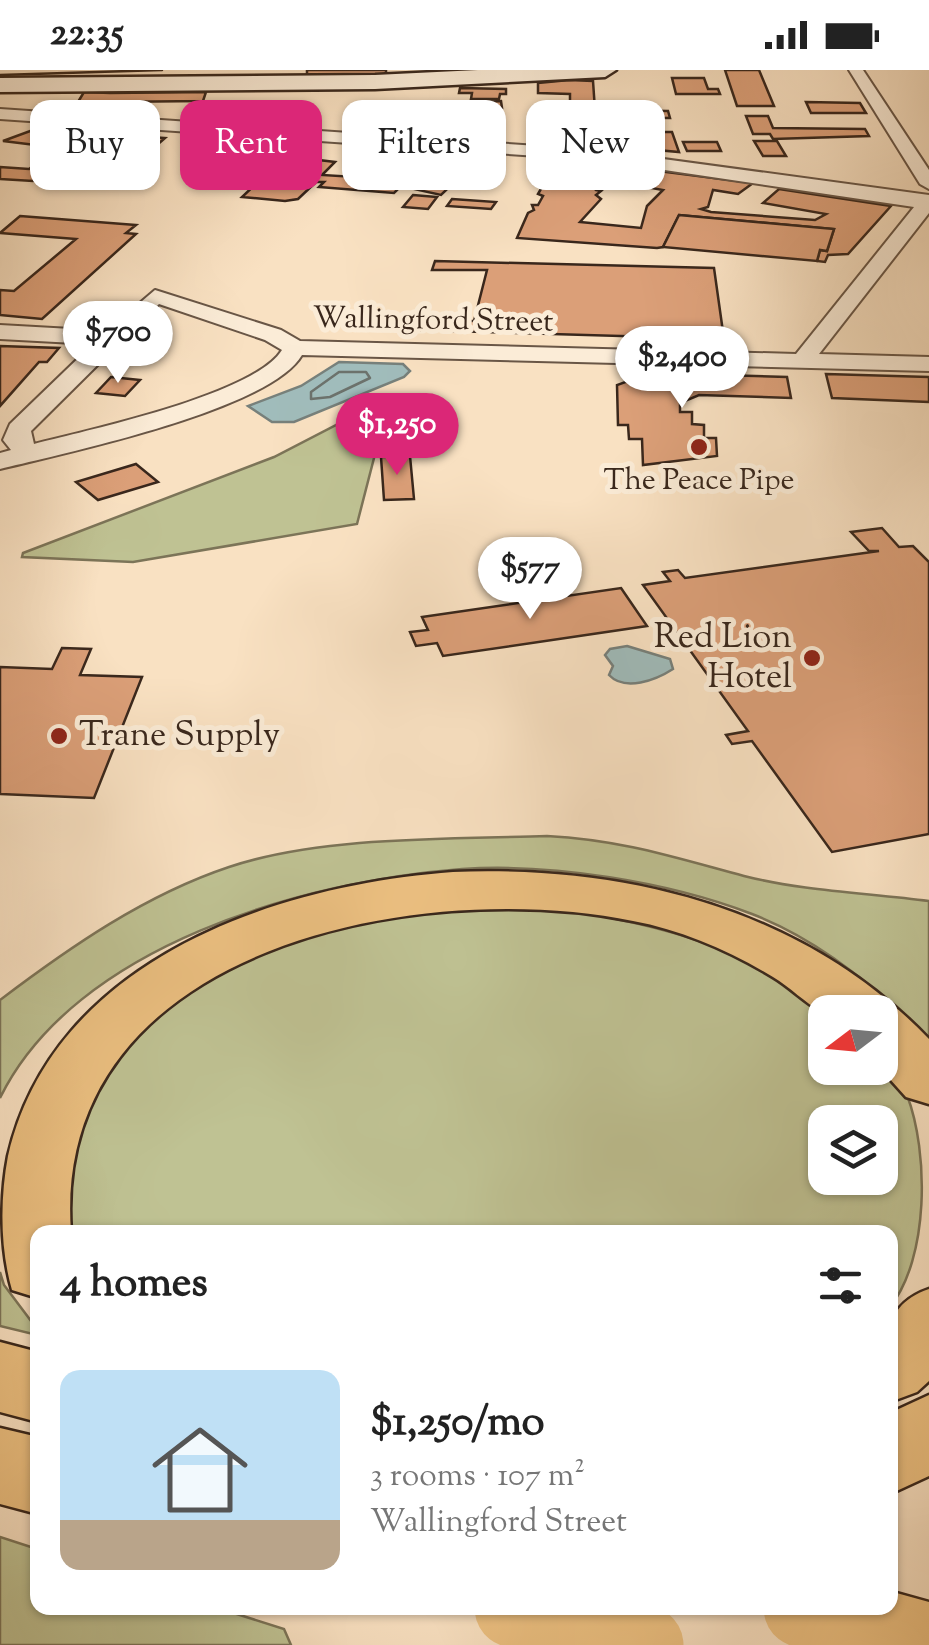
<!DOCTYPE html>
<html lang="en">
<head>
<meta charset="utf-8">
<style>
  :root { --surface:#fff; --page:#f2f2f2; --text:#222; --muted:#767676; --accent:#db2777 }
  body { margin:0; font-family:"Sorts Mill Goudy",serif; background:var(--page); color:var(--text); height:100vh; display:flex; flex-direction:column; font-size:38px; white-space:nowrap }
  * { box-sizing:border-box; margin:0 }
  p { font-size:32px; color:var(--muted) }
  .icon { flex:none; width:55px; height:55px; fill:none; stroke:currentColor; stroke-width:2; stroke-linecap:round; stroke-linejoin:round }
  .map { position:relative; flex:1; overflow:hidden }
  .details { position:absolute; left:30px; top:1155px; width:868px; height:390px; display:flex; flex-direction:column; background:var(--surface); border-radius:20px; box-shadow:0 2px 8px #0004 }
  .details>* { flex:none }
  .top-card { position:absolute; left:30px; top:30px; width:870px; height:90px; display:flex; gap:20px }
  .needle { width:65px; rotate:254deg }
  .fabs { position:absolute; left:808px; top:925px; display:grid; gap:20px }
  .fabs a { display:grid; place-items:center; width:90px; height:90px; border-radius:20px; background:var(--surface); box-shadow:0 2px 8px #0004; font-size:50px }
  .price { position:absolute; translate:-50% -85px; padding:0 22px; border-radius:35px; background:#fff; color:#222; font-size:32px; line-height:65px; filter:drop-shadow(0 2px 5px #0008) }
  .price::after { content:''; position:absolute; left:50%; top:60px; width:30px; height:22px; margin-left:-15px; background:inherit; clip-path:polygon(0 0,100% 0,50% 100%) }
  .price.on { background:var(--accent); color:#fff }
  ul { padding:0; list-style:none }
  li { display:flex; align-items:center; gap:30px; height:250px; padding:0 30px }
  li span { display:grid; place-items:center; flex:none; width:280px; height:200px; border-radius:20px; color:#555 }
  li>.icon { margin-inline-start:auto }
  span .icon { width:120px; height:120px; fill:#fffc; stroke-width:1 }
  li b { font-size:42px }
  h2 { display:flex; justify-content:space-between; align-items:center; height:120px; padding:0 30px; font-size:42px }
  .chip { padding:0 35px; border-radius:20px; background:var(--surface); box-shadow:0 2px 8px #0004; font-size:35px; line-height:90px }
  .chip.on { background:var(--accent); color:#fff }
  .status { display:flex; justify-content:space-between; align-items:center; height:70px; padding:0 50px; background:var(--surface); direction:ltr }
  .status svg { height:28px; fill:currentColor }
  .map>svg:first-child { display:block }
</style>
</head>
<body>
<div class="status"><b>22:35</b><svg viewBox="0 0 49 12"><path d="M0 12V9h3v3zM5 12V6h3v6zM10 12V3h3v9zM15 12V0h3v12zM26 1h20v11H26zM47 4h2v5h-2z"/></svg></div>
<div class="map">
<svg width="929" height="1575" viewBox="0 0 929 1575">
  <rect width="100%" height="100%" fill="#f9e1c2"/>
  <filter id="stains"><feTurbulence type="fractalNoise" baseFrequency=".002" numOctaves="4"/><feColorMatrix values="0 0 0 0 .2 0 0 0 0 .09 0 0 0 0 .02 0 0 0 .5 -.17"/></filter>
  <radialGradient id="worn" r=".72"><stop offset=".6" stop-color="#630" stop-opacity="0"/><stop offset="1" stop-color="#630" stop-opacity=".3"/></radialGradient>
  <g fill="#bfc293" stroke="#7c7458" stroke-width="2.5" fill-rule="evenodd">
    <polygon points="390,336 394,350 381,361 357,454 133,492 22,487 23,483 274,387 369,338"/>
    <path d="M547,766C622,770 673,787 744,806C803,821 869,823 929,831V971C879,919 820,870 752,844C669,812 552,793 462,799C305,811 75,875 0,1028V930C70,877 145,825 229,797C321,766 450,769 547,766Z"/>
    <path d="M537,835C647,853 736,868 825,942V998H880C889,1006 901,1015 907,1025C929,1083 929,1188 890,1237V1162H47L40,1139L100,966L284,869L415,841ZM825,1052H880V1108H825Z"/>
    <polygon points="0,1202 4,1215 37,1259 37,1265 0,1256"/>
    <polygon points="0,1467 37,1479 38,1538 218,1538 284,1559 291,1575 0,1575"/>
  </g>
  <g fill="#a0bcbb" stroke="#77807b" stroke-width="2.5">
    <polygon points="339,292 403,294 410,301 404,307 294,352 272,352 248,336 301,316"/>
    <path d="M627,576L670,589L673,599C656,610 625,622 609,605L613,596L605,585L610,579Z"/>
  </g>
  <g fill="none" stroke-linecap="round" stroke-linejoin="round">
    <polygon stroke="#6c726c" stroke-width="2.5" points="339,302 366,302 370,308 330,327 311,329 311,322"/>
  </g>
  <g fill="#db9f78" stroke="#39271c" stroke-width="2.5" fill-rule="evenodd">
    <polygon points="307,0 386,0 386,4 307,5"/>
    <polygon points="725,0 759,0 774,36 737,36"/>
    <polygon points="672,8 704,8 708,19 718,19 720,24 676,24"/>
    <polygon points="569,10 593,11 595,40 668,41 670,48 570,47 570,24 538,23 538,13"/>
    <polygon points="460,18 506,19 506,24 500,24 499,29 471,29 472,23 459,23"/>
    <polygon points="84,22 110,23 206,22 203,31 105,32 103,36 75,37"/>
    <polygon points="501,31 502,38 441,39 441,34"/>
    <polygon points="806,32 860,33 866,43 811,43"/>
    <polygon points="261,39 310,42 297,55 247,52"/>
    <polygon points="746,46 768,46 773,58 865,59 869,66 773,69 770,64 753,64"/>
    <polygon points="41,57 63,60 118,63 84,81 3,71"/>
    <polygon points="620,62 672,62 679,82 624,77"/>
    <polygon points="120,65 165,68 157,75 111,71"/>
    <polygon points="754,71 777,71 786,86 763,86"/>
    <polygon points="683,72 717,72 721,81 687,81"/>
    <polygon points="56,80 81,81 33,111 0,109 0,97 29,99"/>
    <polygon points="294,87 335,92 322,105 406,110 403,114 416,115 430,98 466,101 441,125 401,116 394,123 319,117 324,112 316,112 298,129 285,131 242,127 262,108 244,105 231,116 210,114 229,98 269,101"/>
    <path d="M572,90L753,113L738,124L713,120L708,137L701,139L711,142L815,150L826,144L763,133L779,119L891,136L848,184L828,185L825,192L817,191L820,180L827,181L834,159L679,145L663,177L657,178L517,168L528,143L534,140L532,135H538L543,126L538,124L549,105ZM613,111L663,120L647,136L641,158L580,152L601,129L596,125L601,121L596,120L597,114Z"/>
    <polygon points="413,125 437,127 428,139 403,137"/>
    <polygon points="452,129 496,132 491,139 447,136"/>
    <polygon points="679,145 834,159 827,181 820,180 817,191 663,177"/>
    <polygon points="20,146 136,155 126,163 136,164 42,249 0,245 0,220 14,221 76,169 0,163"/>
    <polygon points="435,191 714,198 724,269 417,260 419,250 474,251 487,200 432,200"/>
    <polygon points="0,276 59,278 47,292 39,292 0,336"/>
    <polygon points="650,303 787,307 791,328 699,325 680,333 680,342 692,342 692,354 704,355 704,368 716,368 717,386 643,395 642,369 629,369 628,355 618,355 617,315"/>
    <polygon points="826,304 929,307 929,332 832,328"/>
    <polygon points="111,307 140,310 125,326 96,323"/>
    <polygon points="410,386 414,429 384,430 381,387"/>
    <polygon points="136,394 158,412 98,430 76,412"/>
    <polygon points="882,458 899,477 913,476 929,492 929,764 832,782 752,671 732,674 726,665 748,661 643,515 670,511 663,502 678,500 685,508 879,481 869,481 851,462"/>
    <polygon points="621,518 647,556 443,586 437,573 416,576 410,562 428,560 422,547"/>
    <polygon points="62,578 91,579 80,605 142,607 94,728 0,724 0,597 52,599"/>
  </g>
  <g fill="none" stroke-linecap="round" stroke-linejoin="round">
    <g stroke="#695646" stroke-width="4">
      <g id="street">
        <polygon points="849,0 863,0 929,100 929,119 920,114"/>
        <path d="M0,39L597,80L929,125V143L819,284L929,287V301L302,285C270,340 65,383 0,399V383L11,380L3,370L10,354L93,274L0,269V255L107,261L155,220L281,260L300,271L796,284L914,137L597,90L0,49ZM159,234L265,270L282,280C254,325 88,360 34,374L31,361Z"/>
      </g>
    </g>
    <g stroke="#39271c" stroke-width="5">
      <polygon id="secondary" points="478,0 616,0 605,7 375,19 0,22 0,8 375,5"/>
    </g>
    <g stroke="#39271c" stroke-width="5">
      <g id="primary">
        <polygon points="0,1272 38,1282 38,1352 0,1342"/>
        <polygon points="0,1358 38,1367 38,1444 0,1434"/>
      </g>
    </g>
    <g stroke="#39271c" stroke-width="5">
      <g id="highway">
        <path d="M453,802C630,795 805,840 929,969V1034L906,1027L880,998V942C865,942 832,947 822,942C805,933 790,917 773,907C730,881 682,860 633,851C418,807 50,878 71,1162H38V1228L12,1220C0,1179 0,1128 8,1086C53,890 275,815 453,802Z"/>
        <path d="M929,1219V1311L917,1322L890,1332C890,1282 874,1238 929,1219Z"/>
        <polygon points="929,1325 929,1406 890,1424 890,1343"/>
      </g>
    </g>
    <use href="#street" fill="#fbecd7" fill-rule="evenodd"/>
    <use href="#secondary" fill="#fbecd7" fill-rule="evenodd"/>
    <use href="#primary" fill="#ecc081" fill-rule="evenodd"/>
    <use href="#highway" fill="#ecc081" fill-rule="evenodd"/>
    <polyline stroke="#39271c" stroke-width="2.5" points="0,5 162,0"/>
    <g stroke="#39271c" stroke-width="84" stroke-linecap="butt">
      <g id="primary-bridge">
        <polyline points="514,1538 644,1575"/>
        <polyline points="803,1538 929,1573"/>
      </g>
    </g>
    <use href="#primary-bridge" stroke="#ecc081" stroke-width="79"/>
  </g>
  <g fill="#8f2418" stroke="#fbecd7" stroke-width="4">
    <circle cx="699" cy="377" r="10"/>
    <circle cx="812" cy="588" r="10"/>
    <circle cx="59" cy="666" r="10"/>
  </g>
  <g text-anchor="middle" dominant-baseline="central" stroke-width="10" stroke-linejoin="round" paint-order="stroke">
    <g font-size="30" fill="#39271c" stroke="#fbecd7">
      <text transform="translate(433 251) rotate(1)">Wallingford Street</text>
    </g>
    <g font-size="30" fill="#39271c" stroke="#fbecd7">
      <text x="699" y="411">The Peace Pipe</text>
    </g>
    <g font-size="35" fill="#39271c" stroke="#fbecd7" text-anchor="end">
      <text x="792" y="568">Red Lion<tspan x="792" dy="40">Hotel</tspan></text>
      <text x="79" y="666" text-anchor="start">Trane Supply</text>
    </g>
  </g>
  <rect width="100%" height="100%" filter="url(#stains)"/>
  <rect width="100%" height="100%" fill="url(#worn)"/>
</svg>
<div class="fabs">
<a><svg class="needle" viewBox="-14 -14 28 28"><path d="M0-13l5 13h-10z" fill="#e53935"/><path d="M0 13l5-13h-10z" fill="#767676"/></svg></a>
<a><svg class="icon" aria-label="layers" viewBox="0 0 24 24"><path d="M12 4l9 5-9 5-9-5zM3 14l9 5 9-5"/></svg></a>
</div>
<b class="price" style="left:118px;top:316px">$700</b>
<b class="price" style="left:682px;top:341px">$2,400</b>
<b class="price on" style="left:397px;top:408px">$1,250</b>
<b class="price" style="left:530px;top:552px">$577</b>
<div class="top-card">
<a class="chip">Buy</a>
<a class="chip on">Rent</a>
<a class="chip">Filters</a>
<a class="chip">New</a>
</div>
<section class="details">
<h2>4 homes<svg class="icon" aria-label="filters" viewBox="0 0 24 24"><path d="M4 7h16M4 17h16"/><circle cx="9" cy="7" r="2"/><circle cx="15" cy="17" r="2"/></svg></h2>
<ul>
<li><span style="background:linear-gradient(#bfe0f5 75%,#b9a48a 0)"><svg class="icon" aria-label="home" viewBox="0 0 24 24"><path d="M3 11l9-7 9 7M6 9v11h12V9"/></svg></span><div><b>$1,250/mo</b><p>3 rooms · 107 m²</p><p>Wallingford Street</p></div></li>
</ul>
</section>
</div>
</body>
</html>
